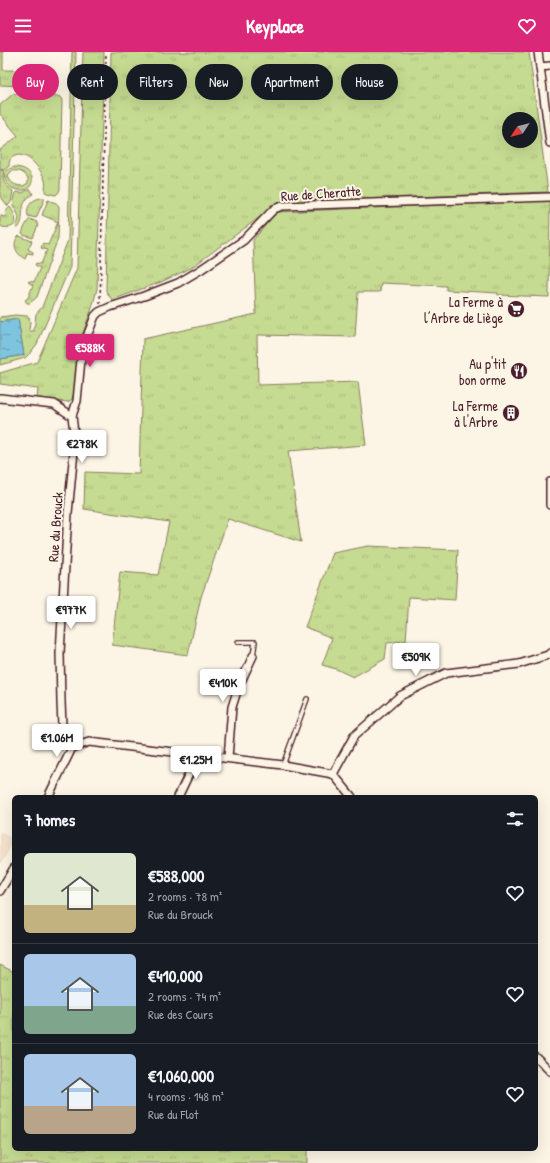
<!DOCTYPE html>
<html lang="en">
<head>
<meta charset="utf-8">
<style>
  :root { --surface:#171b24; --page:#242831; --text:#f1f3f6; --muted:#9ea1a6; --line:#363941; --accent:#db2777 }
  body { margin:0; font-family:"Patrick Hand",sans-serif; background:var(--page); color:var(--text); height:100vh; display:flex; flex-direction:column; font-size:15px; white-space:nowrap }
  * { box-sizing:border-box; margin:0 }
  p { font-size:13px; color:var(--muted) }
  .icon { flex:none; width:22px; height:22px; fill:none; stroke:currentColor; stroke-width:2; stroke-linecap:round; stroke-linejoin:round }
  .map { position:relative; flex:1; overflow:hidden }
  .drawer { position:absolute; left:12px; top:743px; width:526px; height:356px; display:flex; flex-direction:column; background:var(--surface); border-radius:6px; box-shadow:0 4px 16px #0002 }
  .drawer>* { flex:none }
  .top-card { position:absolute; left:12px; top:12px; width:526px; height:36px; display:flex; gap:8px }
  .needle { width:26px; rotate:234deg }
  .fabs { position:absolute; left:502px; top:60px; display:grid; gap:8px }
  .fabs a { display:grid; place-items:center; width:36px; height:36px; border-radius:50%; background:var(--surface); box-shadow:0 4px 16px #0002; font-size:20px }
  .price { position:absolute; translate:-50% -34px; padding:0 9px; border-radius:4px; background:#fff; color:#222; font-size:13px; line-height:26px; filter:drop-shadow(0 1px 2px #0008) }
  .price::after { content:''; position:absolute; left:50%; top:24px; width:12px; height:9px; margin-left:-6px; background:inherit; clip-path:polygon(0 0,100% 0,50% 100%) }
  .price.current { background:var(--accent); color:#fff }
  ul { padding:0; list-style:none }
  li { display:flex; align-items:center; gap:12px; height:100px; padding:0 12px }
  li+li { border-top:1px solid var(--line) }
  li span { display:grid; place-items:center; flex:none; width:112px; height:80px; border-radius:6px; color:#555 }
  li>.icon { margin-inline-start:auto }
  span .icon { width:48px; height:48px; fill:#fffc; stroke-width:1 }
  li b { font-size:17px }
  h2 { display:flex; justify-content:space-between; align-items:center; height:48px; padding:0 12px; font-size:17px }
  .chip { padding:0 14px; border-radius:18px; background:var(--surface); box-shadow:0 4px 16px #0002; font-size:14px; line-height:36px }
  .chip.current { background:var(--accent); color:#fff }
  header { display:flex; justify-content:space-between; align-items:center; height:52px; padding:0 12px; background:var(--accent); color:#fff; font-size:18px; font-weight:700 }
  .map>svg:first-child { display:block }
</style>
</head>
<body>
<header><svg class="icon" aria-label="menu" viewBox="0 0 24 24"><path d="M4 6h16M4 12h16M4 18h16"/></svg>Keyplace<svg class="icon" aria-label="heart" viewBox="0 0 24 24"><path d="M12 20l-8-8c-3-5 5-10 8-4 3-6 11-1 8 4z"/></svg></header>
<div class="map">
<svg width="550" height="1111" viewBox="0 0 550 1111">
  <defs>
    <pattern id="grass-tufts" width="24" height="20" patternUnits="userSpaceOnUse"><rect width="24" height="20" fill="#c5db91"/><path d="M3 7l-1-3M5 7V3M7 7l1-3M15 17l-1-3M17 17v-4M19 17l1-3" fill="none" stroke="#abbc7d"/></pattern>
    <pattern id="water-ripples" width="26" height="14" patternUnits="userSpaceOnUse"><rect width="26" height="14" fill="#7dc5de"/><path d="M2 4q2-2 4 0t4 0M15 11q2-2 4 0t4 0" fill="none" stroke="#689fb4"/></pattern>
  </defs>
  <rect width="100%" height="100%" fill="#fcf5e5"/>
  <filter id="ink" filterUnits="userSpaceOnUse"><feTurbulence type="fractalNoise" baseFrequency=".025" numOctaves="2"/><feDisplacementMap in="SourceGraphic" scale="8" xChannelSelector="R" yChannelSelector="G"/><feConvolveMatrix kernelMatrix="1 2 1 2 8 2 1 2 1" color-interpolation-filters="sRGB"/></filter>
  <g filter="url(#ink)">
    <polygon fill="#f5e1ce" points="0,780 14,787 7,802 0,813"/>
    <g fill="url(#grass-tufts)" stroke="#887d5e" fill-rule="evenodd">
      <polygon points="0,0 3,0 3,18 51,19 50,31 45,35 0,33"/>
      <polygon points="72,0 76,0 70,215 37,292 30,301 25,306 0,313 0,307 24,303 18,267 0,270 0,265 15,263 27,264 29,265 30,270 29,279 34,279 36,262 42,255 68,188"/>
      <polygon points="83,0 104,0 97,237 92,256 79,292 74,341 72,347 68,350 37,347 38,337 0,332 0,321 37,310 77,216"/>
      <path d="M111,0H529L548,140L280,150L191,216L161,230L112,248L106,239ZM509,67H531V89H509Z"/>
      <path d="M13,42L57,44L60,45L62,48L60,137L59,140L56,143L50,142L45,140C45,136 46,131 45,128C41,117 27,99 15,104C10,106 9,109 9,114L4,118L0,117V98L18,84L0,62V53Z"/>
      <path d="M15,115C43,117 33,147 12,136C7,133 5,128 4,123C6,118 10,116 15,115ZM12,119C19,118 24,120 28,126V131L23,134C16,134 9,131 8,123Z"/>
      <path d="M0,118L4,119C1,128 5,134 13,139L11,150L8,154L0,144Z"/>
      <path d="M30,137L33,142C15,153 28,167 17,177L16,174C22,164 17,162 13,153L16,140L22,141Z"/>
      <path d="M40,146H45L36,166L28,164C26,155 31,148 40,146Z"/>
      <polygon points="48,148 56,151 59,154 58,186 37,245 30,251 27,251 25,248 28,246 33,233 28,230 29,229 34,230 40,216 35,213 36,211 41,212 47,198 41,196 43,191 48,193 58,170 42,163"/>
      <polygon points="550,148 549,245 498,243 498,241 446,238 446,234 381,231 380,240 358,240 355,285 257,283 258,333 358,330 366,393 288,399 301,490 228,467 201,545 188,603 112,593 120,520 158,523 169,470 84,457 85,420 139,422 143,287 256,262 253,188 277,160"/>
      <path d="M10,155C18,166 19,178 2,175L0,172V164L1,163L3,165L7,163L5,160Z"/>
      <path d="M30,167L37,170V172L38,173L33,186L23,183L22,182C23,178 27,169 30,167Z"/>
      <path d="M19,184L32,189L28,197L33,200V202L27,201L25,207C16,202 11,191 19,184Z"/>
      <polygon points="368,494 458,498 455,548 409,545 406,589 387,591 385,607 353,625 336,617 322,613 332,586 305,575 333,501"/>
      <polygon points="0,913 14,920 14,1097 307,1097 307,1111 0,1111"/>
    </g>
    <polygon fill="url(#water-ripples)" stroke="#698396" points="18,267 24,303 0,307 0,270"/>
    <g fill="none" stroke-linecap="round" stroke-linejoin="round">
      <g stroke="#4a1f2b" stroke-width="6">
        <g id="lane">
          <polyline points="238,590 255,590 253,604"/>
          <polyline points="283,713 307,647"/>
        </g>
      </g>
      <g stroke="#4a1f2b" stroke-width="10">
        <g id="street">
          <polyline points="538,0 550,91"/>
          <polyline points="540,15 550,14"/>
          <polyline points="0,346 54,352 72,364"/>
          <polyline points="550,430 550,453"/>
          <polyline points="72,696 62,673 61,650 60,601 68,461 75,389 72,364 77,349 82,297 95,264 99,260 110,255 144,244 178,231 200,218 244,188 274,157 282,154 550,145"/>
          <polyline points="72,696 89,690 283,713 333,722"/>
          <polyline points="228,706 232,655 238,636 253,604"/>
          <polyline points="333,722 354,684 400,644 446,621 519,612 548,603 550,601"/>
          <polyline points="333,722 352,745"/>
          <polyline points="48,745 72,696"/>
          <polyline points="178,745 198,703"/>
          <polyline points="0,839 14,816"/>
          <polyline points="536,1005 550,1019"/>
        </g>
      </g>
      <polyline stroke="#4a1f2b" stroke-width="1.5" stroke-dasharray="3 3" stroke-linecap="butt" points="100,252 106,0"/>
      <use href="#lane" stroke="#fcf5e5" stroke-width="3.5"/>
      <use href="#street" stroke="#fcf5e5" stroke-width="7"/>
    </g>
  </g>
  <defs>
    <g id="supermarket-disc" transform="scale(0.9)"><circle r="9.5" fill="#4a1f2b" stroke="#fcf5e5"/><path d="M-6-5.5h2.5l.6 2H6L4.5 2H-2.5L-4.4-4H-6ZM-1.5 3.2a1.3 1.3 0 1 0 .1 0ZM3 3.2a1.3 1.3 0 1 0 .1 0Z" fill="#fff"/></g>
    <g id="restaurant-disc" transform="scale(0.9)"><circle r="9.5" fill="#4a1f2b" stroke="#fcf5e5"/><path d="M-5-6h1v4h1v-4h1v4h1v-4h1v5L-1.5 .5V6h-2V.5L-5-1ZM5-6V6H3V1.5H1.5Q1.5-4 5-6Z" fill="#fff"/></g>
    <g id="building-disc" transform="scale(0.9)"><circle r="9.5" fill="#4a1f2b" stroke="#fcf5e5"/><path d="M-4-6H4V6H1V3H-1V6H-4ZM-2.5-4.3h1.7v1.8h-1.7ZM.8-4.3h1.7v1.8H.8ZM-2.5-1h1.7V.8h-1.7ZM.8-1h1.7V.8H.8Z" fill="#fff"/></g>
  </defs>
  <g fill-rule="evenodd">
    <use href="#supermarket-disc" x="516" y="257"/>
    <use href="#restaurant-disc" x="519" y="319"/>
    <use href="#building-disc" x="511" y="361"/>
  </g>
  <g text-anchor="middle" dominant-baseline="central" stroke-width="4" stroke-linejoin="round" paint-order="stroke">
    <g font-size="14" fill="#4a1f2b" stroke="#fcf5e5">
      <text transform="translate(321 141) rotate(-4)">Rue de Cheratte</text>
      <text transform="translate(55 475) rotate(-86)">Rue du Brouck</text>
    </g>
    <g font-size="14" fill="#4a1f2b" stroke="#fcf5e5" text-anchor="end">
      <text x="503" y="249">La Ferme à<tspan x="503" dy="16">l’Arbre de Liège</tspan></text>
      <text x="506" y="311">Au p'tit<tspan x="506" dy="16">bon orme</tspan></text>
      <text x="498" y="353">La Ferme<tspan x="498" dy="16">à l'Arbre</tspan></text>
    </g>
  </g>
</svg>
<div class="fabs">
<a><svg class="needle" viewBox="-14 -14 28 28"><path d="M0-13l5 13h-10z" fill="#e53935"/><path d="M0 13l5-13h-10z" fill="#9ea1a6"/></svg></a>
</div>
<b class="price current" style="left:90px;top:316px">€588K</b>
<b class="price" style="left:82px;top:412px">€278K</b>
<b class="price" style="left:71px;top:578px">€977K</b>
<b class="price" style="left:416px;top:625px">€509K</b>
<b class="price" style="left:223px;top:651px">€410K</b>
<b class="price" style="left:57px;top:706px">€1.06M</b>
<b class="price" style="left:196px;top:728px">€1.25M</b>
<div class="top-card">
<a class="chip current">Buy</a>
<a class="chip">Rent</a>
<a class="chip">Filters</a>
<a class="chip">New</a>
<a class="chip">Apartment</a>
<a class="chip">House</a>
</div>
<section class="drawer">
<h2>7 homes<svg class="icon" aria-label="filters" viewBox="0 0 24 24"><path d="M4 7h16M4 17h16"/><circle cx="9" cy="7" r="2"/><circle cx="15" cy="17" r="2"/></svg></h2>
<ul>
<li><span style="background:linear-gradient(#dfe7d0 65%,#c2b280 0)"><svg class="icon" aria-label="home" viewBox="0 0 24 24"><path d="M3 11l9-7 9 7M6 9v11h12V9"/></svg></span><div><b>€588,000</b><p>2 rooms · 78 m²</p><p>Rue du Brouck</p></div><svg class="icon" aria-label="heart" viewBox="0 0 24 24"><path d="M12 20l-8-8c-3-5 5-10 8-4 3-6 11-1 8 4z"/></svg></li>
<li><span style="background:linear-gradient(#a9c7e8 65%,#7fa58c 0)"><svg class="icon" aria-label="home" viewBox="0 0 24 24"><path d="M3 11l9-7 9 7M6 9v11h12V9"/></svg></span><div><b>€410,000</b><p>2 rooms · 74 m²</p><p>Rue des Cours</p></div><svg class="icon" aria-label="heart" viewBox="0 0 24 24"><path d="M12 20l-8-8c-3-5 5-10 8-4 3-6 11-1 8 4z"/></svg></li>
<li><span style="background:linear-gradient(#a9c7e8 65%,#b9a48a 0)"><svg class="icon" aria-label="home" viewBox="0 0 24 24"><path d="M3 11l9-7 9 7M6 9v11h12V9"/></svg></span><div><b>€1,060,000</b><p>4 rooms · 148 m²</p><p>Rue du Flot</p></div><svg class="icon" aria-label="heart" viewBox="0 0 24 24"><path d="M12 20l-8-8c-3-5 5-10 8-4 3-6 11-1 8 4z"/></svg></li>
</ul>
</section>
</div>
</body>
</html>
